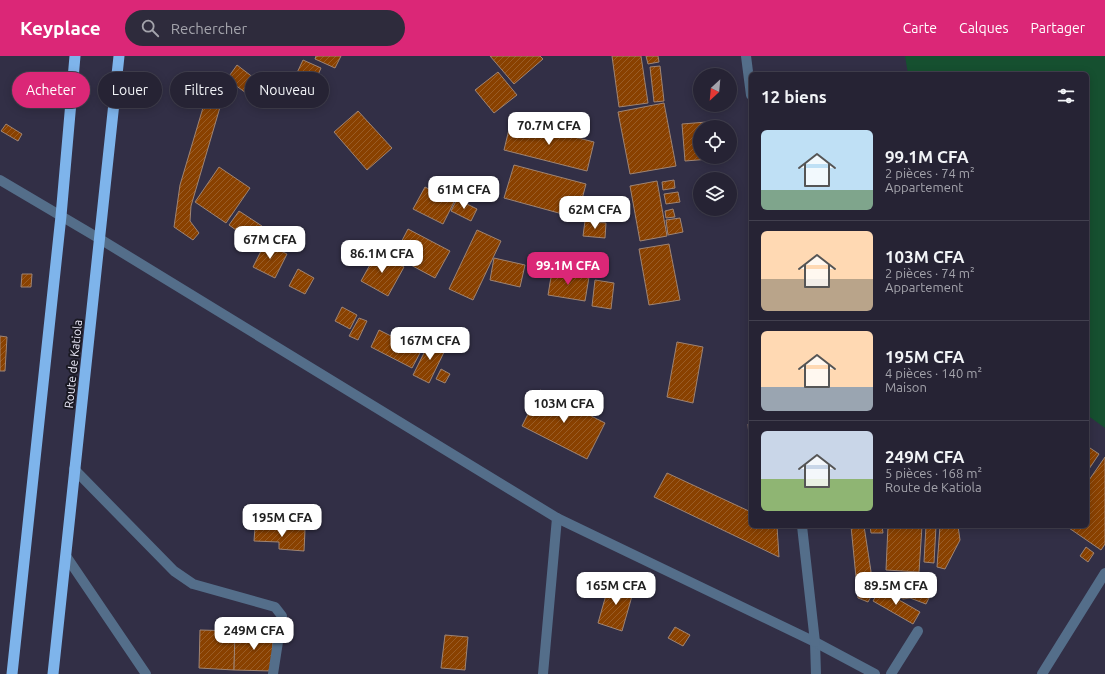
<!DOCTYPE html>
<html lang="fr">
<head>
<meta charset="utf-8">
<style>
  :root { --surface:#262334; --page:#2e2b3c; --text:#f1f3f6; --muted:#a4a4ac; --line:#42404f; --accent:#db2777 }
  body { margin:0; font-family:Ubuntu,sans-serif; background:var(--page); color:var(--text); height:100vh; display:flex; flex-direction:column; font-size:15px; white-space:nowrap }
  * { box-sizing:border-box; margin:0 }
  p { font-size:13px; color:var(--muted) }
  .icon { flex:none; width:22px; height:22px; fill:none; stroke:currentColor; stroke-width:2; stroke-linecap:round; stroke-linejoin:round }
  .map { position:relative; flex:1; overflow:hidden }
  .side { position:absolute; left:749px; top:16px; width:340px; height:456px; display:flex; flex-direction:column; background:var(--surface); border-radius:6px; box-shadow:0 2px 10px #0003,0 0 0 1px var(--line) }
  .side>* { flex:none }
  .guide { position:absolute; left:12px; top:16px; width:380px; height:36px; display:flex; gap:8px }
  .needle { width:26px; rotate:206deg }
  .controls { position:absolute; left:693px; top:12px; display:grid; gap:8px }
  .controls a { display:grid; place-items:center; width:44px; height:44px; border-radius:50%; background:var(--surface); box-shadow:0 2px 10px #0003,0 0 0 1px var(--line); font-size:20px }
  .price { position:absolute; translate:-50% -34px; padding:0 9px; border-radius:8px; background:#fff; color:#222; font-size:13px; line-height:26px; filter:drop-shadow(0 1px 2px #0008) }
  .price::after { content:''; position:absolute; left:50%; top:24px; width:12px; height:9px; margin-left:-6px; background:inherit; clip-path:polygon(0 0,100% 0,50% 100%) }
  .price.on { background:var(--accent); color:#fff }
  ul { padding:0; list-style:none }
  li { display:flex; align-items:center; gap:12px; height:100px; padding:0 12px }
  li+li { border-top:1px solid var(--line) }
  li span { display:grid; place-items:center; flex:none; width:112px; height:80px; border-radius:6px; color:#555 }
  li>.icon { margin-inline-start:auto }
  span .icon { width:48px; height:48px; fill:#fffc; stroke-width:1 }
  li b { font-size:17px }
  h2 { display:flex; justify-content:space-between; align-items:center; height:48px; padding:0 12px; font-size:17px }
  .chip { padding:0 14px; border-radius:18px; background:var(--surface); box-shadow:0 2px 10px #0003,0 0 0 1px var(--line); font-size:14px; line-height:36px }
  .chip.on { background:var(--accent); color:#fff }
  header { display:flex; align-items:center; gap:24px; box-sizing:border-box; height:56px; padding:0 20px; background:var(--accent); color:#fff }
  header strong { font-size:19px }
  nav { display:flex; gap:22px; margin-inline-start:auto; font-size:14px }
  .search { width:280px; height:36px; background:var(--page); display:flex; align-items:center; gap:10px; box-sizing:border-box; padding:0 14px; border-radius:22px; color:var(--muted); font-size:15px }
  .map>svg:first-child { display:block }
</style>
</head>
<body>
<header>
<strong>Keyplace</strong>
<div class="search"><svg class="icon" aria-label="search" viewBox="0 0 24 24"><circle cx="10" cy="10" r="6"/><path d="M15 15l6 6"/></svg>Rechercher</div>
<nav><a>Carte</a><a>Calques</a><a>Partager</a></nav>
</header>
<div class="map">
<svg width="1105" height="618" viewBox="0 0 1105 618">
  <defs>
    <pattern id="building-hatch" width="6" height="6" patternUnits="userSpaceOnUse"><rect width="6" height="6" fill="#894100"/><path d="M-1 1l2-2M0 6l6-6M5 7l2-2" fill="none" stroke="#9a5d26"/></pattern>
  </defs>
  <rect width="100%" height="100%" fill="#322f46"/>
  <polygon fill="#165030" points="905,0 1105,0 1105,372 1087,359 1087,18 908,18"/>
  <g fill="url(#building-hatch)" stroke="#9f8473">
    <polygon points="316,0 341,0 335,12 315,3"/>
    <polygon points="490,0 540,0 543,3 514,28"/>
    <polygon points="612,0 641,0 648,47 619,51"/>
    <polygon points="646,0 658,0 659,6 648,8"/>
    <polygon points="303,4 321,12 313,30 295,21"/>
    <polygon points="237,9 267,32 257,45 227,23"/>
    <polygon points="660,10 664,45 654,46 650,11"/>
    <polygon points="498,16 517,39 494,57 475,34"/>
    <polygon points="213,18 228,24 191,150 190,165 199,177 193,184 174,171 180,129"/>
    <polygon points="664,47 676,110 630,118 618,56"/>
    <polygon points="358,55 392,92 367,114 334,76"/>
    <polygon points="511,65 594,86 587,115 504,94"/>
    <polygon points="719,65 720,71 700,71 700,101 723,102 685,105 682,68"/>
    <polygon points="6,68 22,78 18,85 1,75"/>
    <polygon points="514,109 586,128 577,162 504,142"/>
    <polygon points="219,111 250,132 226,167 195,146"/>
    <polygon points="674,124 675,132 663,134 662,126"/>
    <polygon points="657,125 667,180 640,185 630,130"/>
    <polygon points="425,131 454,146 443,168 413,153"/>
    <polygon points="678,136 680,146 666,148 664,138"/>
    <polygon points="457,143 477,153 471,165 451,155"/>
    <polygon points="673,153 675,161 666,162 665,155"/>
    <polygon points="239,155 262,170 251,185 229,169"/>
    <polygon points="680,162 683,176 668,179 666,164"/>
    <polygon points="585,165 606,167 605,182 583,180"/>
    <polygon points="408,173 450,195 435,222 394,200"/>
    <polygon points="477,174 501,185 473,244 449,233"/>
    <polygon points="265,187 287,198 275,222 253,211"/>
    <polygon points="669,188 680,244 649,249 639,193"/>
    <polygon points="377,196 404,211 388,240 361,225"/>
    <polygon points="494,202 525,209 520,231 490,224"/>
    <polygon points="298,213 314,222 305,238 289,230"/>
    <polygon points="552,215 589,221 585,245 548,239"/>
    <polygon points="22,218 32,218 31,231 21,231"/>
    <polygon points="595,224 614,227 611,253 592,250"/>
    <polygon points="342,251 357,259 350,273 335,265"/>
    <polygon points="359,262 367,265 358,284 349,280"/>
    <polygon points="379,274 421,295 412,312 371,291"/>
    <polygon points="0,280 7,281 5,315 0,315"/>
    <polygon points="431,283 447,290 429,327 413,319"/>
    <polygon points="677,286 703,291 693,347 667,341"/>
    <polygon points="441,313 450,318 445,327 436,323"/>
    <polygon points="540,334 605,367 587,403 522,370"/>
    <polygon points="748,368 751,368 751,380 749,380"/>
    <polygon points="1087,390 1099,398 1087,416"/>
    <polygon points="1105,401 1105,488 1101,494 1066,470 1087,470 1087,427"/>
    <polygon points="667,417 751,456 751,470 777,470 779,501 654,441"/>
    <polygon points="851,470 864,470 874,535 868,546 858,542"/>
    <polygon points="870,470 882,470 883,477 871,477"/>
    <polygon points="888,470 922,470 919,516 886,514"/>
    <polygon points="926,470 936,470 934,507 924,506"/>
    <polygon points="940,470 958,470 960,484 945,513 937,511"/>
    <polygon points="255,471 305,474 304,495 279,493 279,486 254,485"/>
    <polygon points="1086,491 1094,497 1088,506 1080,500"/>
    <polygon points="887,518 914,520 935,530 926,548 910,542 903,543 881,530"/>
    <polygon points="610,525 634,533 622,575 598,567"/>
    <polygon points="880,533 920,556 913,568 873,545"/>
    <polygon points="675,571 690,579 683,590 668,582"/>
    <polygon points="200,574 235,575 234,614 199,612"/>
    <polygon points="235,575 273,576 272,615 234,614"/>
    <polygon points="445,579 468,581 465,614 441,612"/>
  </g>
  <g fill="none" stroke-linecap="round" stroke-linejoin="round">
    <g stroke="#546e8a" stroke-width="10">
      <polyline points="74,413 174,515 193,528 275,551 282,560 273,618"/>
      <polyline points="66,500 146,618"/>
      <polyline points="815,586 816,618"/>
      <polyline points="543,618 557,462"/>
      <polyline points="891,618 918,575"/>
    </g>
    <g stroke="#546e8a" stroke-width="10">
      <polyline points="746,0 751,39"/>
      <polyline points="0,124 100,183 557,462 815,586 875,618"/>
      <polyline points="802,470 815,586"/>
      <polyline points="1042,618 1105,517"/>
    </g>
    <g stroke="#7eb4eb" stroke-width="11">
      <polyline points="12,618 61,160 75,0"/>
      <polyline points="53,618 119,0"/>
    </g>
  </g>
  <g text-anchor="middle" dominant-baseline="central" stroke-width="4" stroke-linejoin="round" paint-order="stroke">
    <g font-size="12" fill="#edebfa" stroke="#1a1923">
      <text transform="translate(73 308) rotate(-84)">Route de Katiola</text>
    </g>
  </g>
</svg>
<div class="controls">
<a><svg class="needle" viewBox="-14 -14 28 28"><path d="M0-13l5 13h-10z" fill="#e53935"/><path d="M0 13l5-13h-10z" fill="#a4a4ac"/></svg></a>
<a><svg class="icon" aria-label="locate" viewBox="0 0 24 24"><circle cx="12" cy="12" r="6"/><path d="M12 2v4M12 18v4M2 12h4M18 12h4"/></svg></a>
<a><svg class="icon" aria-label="layers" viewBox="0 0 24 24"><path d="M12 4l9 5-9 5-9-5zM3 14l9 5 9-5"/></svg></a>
</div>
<b class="price" style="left:549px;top:90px">70.7M CFA</b>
<b class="price" style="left:464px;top:154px">61M CFA</b>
<b class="price" style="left:595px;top:174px">62M CFA</b>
<b class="price" style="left:270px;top:204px">67M CFA</b>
<b class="price" style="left:382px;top:218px">86.1M CFA</b>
<b class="price on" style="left:568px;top:230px">99.1M CFA</b>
<b class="price" style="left:430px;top:305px">167M CFA</b>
<b class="price" style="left:564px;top:368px">103M CFA</b>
<b class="price" style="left:282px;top:482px">195M CFA</b>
<b class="price" style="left:616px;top:550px">165M CFA</b>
<b class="price" style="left:896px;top:550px">89.5M CFA</b>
<b class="price" style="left:254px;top:595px">249M CFA</b>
<div class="guide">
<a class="chip on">Acheter</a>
<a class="chip">Louer</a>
<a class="chip">Filtres</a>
<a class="chip">Nouveau</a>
</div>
<section class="side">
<h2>12 biens<svg class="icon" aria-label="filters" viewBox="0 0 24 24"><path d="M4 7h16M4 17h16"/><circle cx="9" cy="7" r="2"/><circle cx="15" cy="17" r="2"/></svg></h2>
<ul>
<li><span style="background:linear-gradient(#bfe0f5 75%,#7fa58c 0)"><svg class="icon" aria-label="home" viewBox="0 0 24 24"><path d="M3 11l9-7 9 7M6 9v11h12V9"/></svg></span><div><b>99.1M CFA</b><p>2 pièces · 74 m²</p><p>Appartement</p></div></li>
<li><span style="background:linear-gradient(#ffd9b3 60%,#b9a48a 0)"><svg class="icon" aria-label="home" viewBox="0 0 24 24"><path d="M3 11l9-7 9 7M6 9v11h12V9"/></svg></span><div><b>103M CFA</b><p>2 pièces · 74 m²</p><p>Appartement</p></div></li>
<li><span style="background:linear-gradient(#ffd9b3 70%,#9aa5b1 0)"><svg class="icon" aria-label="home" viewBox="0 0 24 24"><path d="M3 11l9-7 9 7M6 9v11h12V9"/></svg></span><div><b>195M CFA</b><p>4 pièces · 140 m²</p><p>Maison</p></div></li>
<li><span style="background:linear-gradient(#c9d6e8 60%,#8fb573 0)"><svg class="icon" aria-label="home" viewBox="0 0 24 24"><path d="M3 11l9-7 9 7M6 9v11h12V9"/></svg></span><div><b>249M CFA</b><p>5 pièces · 168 m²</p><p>Route de Katiola</p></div></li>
</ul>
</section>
</div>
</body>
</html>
